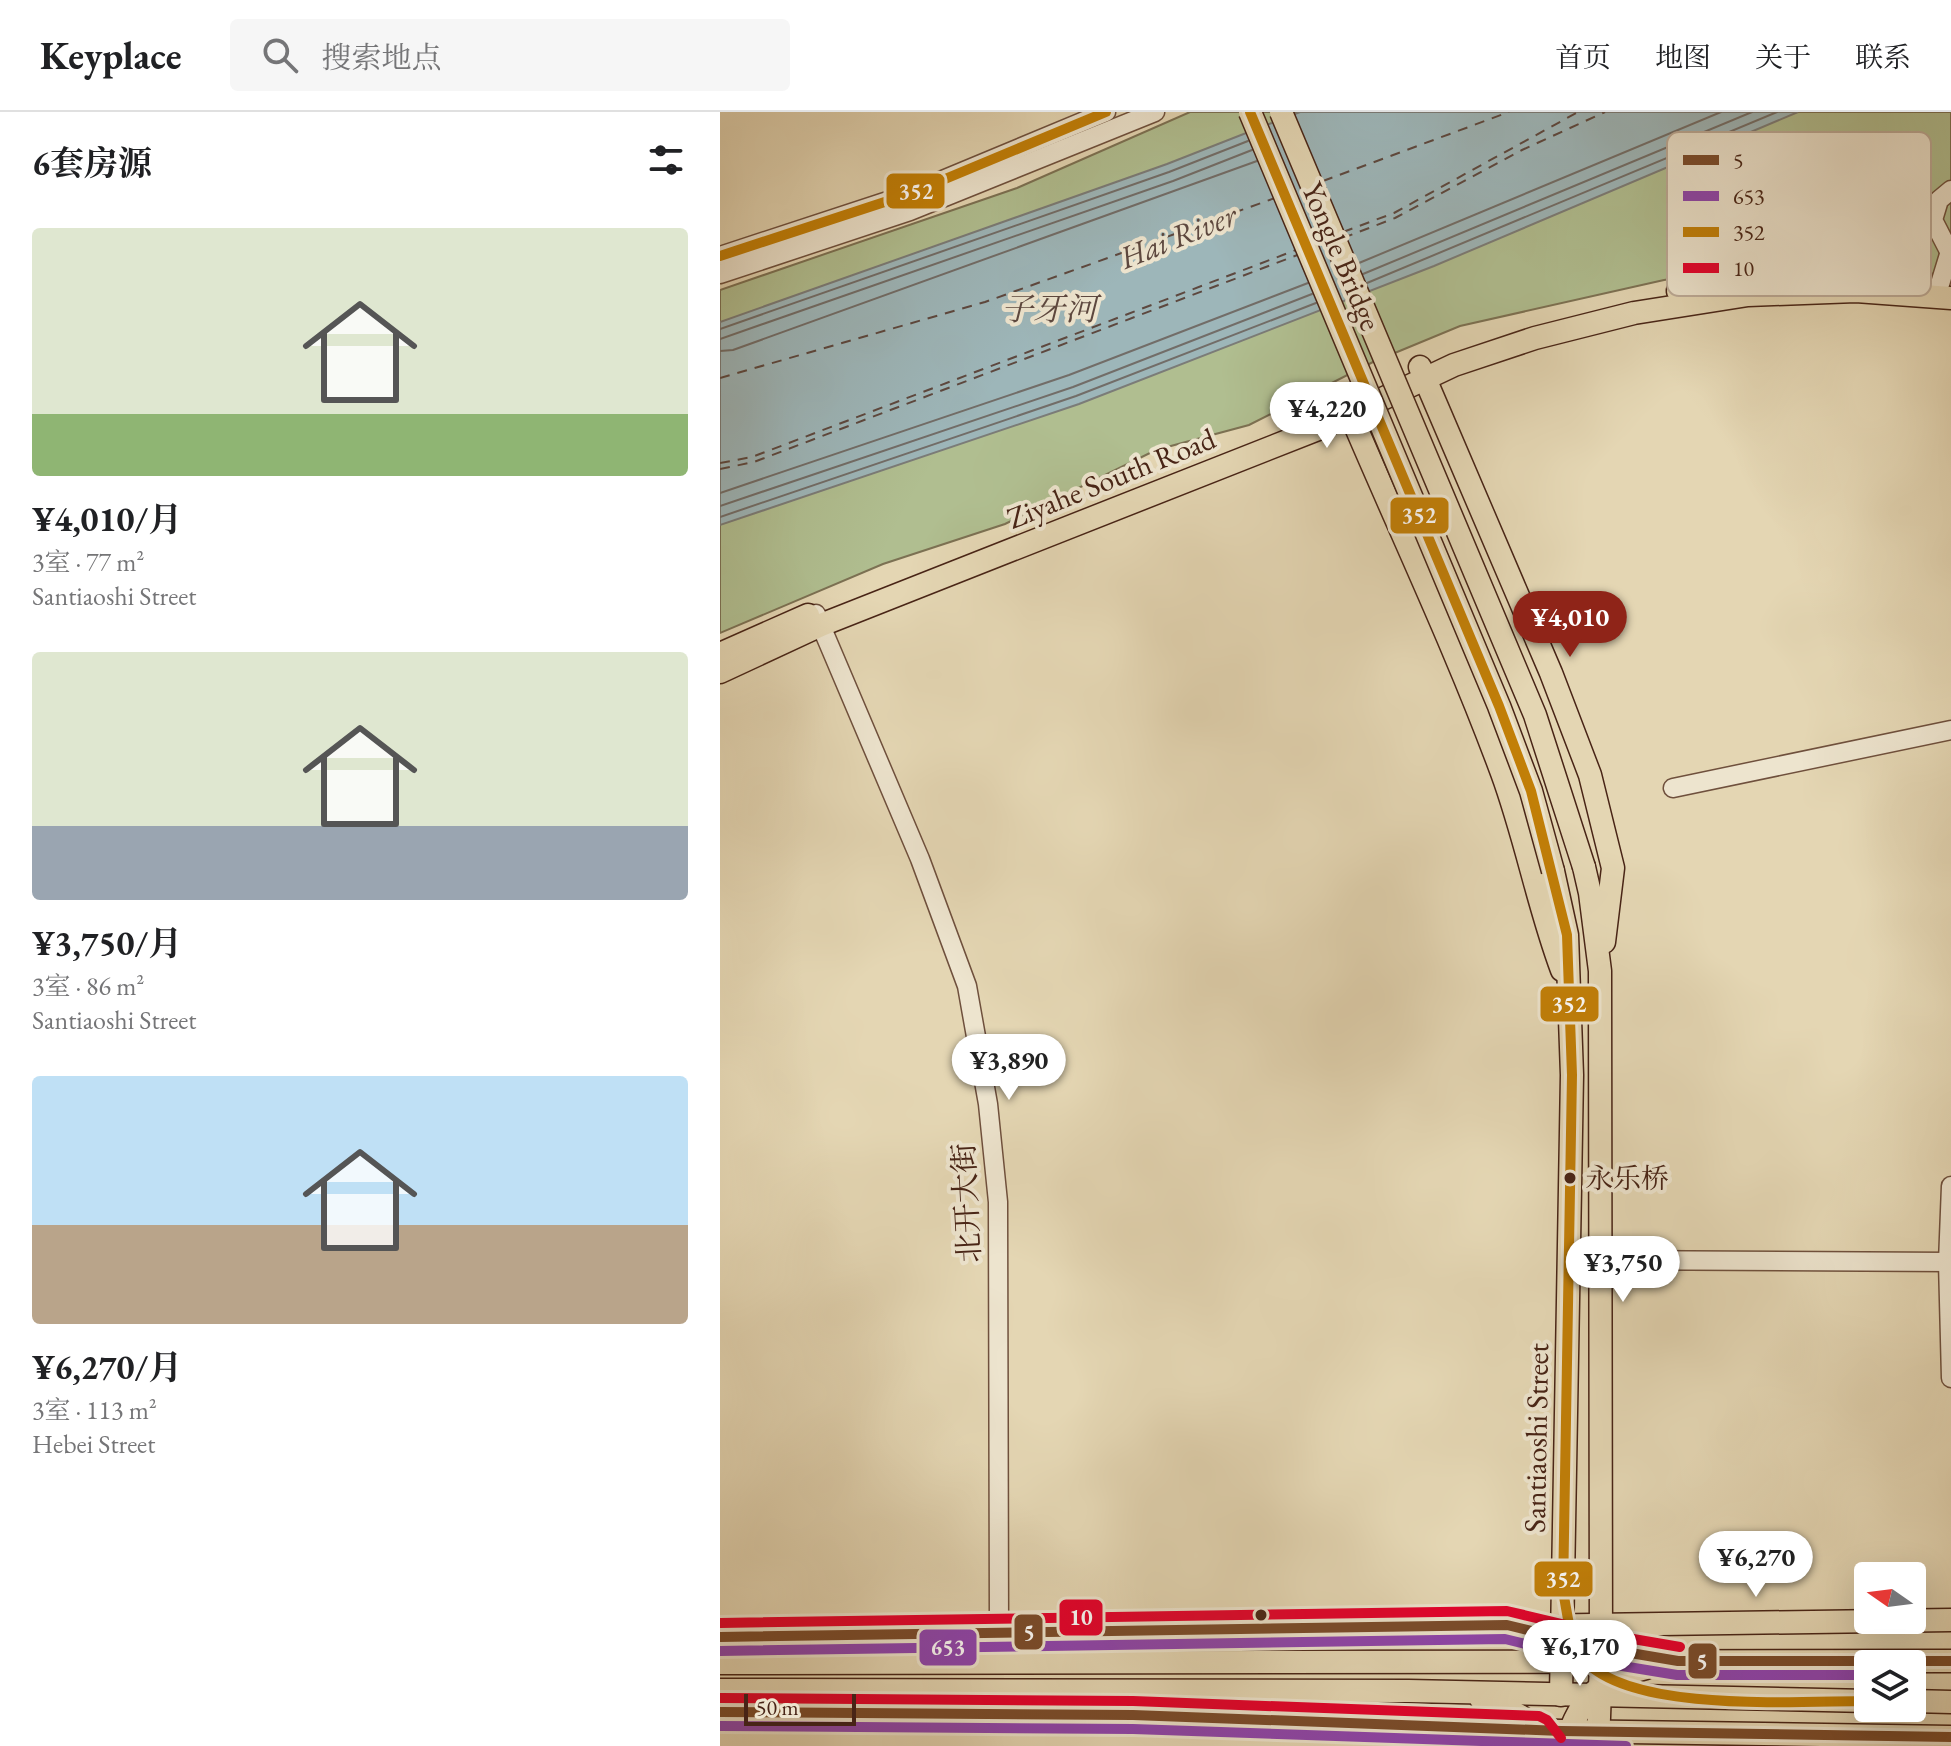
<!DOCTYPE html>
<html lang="zh">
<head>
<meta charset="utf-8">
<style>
  :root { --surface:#fff; --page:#f6f6f6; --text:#202124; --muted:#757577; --line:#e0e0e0; --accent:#8f2418 }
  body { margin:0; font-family:"EB Garamond","Noto Serif SC",serif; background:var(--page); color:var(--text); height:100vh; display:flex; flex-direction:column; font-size:30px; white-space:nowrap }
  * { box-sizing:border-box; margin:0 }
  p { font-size:26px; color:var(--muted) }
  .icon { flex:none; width:44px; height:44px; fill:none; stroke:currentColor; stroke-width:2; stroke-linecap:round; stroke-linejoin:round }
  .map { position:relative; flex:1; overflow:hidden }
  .side { display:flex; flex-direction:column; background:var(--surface); width:720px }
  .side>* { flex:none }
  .needle { width:52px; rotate:284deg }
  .buttons { position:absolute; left:1134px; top:1450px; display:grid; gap:16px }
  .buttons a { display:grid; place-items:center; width:72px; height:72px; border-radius:8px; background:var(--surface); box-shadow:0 8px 32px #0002; font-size:40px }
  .scale { position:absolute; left:24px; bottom:20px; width:112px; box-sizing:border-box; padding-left:8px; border:4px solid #482416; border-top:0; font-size:22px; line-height:28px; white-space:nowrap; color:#482416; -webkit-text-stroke:6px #ede4ce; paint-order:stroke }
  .price { position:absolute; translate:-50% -68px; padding:0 18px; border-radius:28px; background:#fff; color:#222; font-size:26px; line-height:52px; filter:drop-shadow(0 2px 4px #0008) }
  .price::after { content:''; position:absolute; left:50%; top:48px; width:24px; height:18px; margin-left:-12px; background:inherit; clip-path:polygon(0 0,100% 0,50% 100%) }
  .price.on { background:var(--accent); color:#fff }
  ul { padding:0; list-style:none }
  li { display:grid; align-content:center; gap:16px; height:424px; padding:0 32px }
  li span { display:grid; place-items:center; height:248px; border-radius:8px; color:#555 }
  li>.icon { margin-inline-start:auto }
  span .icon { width:144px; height:144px; fill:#fffc; stroke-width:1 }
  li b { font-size:34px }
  h2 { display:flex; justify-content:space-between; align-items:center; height:96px; padding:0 32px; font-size:34px }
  header { display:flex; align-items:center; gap:48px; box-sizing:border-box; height:112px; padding:0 40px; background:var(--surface); border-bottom:2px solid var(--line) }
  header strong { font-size:38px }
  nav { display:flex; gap:44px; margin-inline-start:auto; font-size:28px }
  .search { width:560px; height:72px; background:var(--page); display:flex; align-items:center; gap:20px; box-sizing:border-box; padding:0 28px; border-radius:8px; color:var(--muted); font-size:30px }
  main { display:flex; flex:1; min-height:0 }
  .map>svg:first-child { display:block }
</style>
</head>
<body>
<header>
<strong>Keyplace</strong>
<div class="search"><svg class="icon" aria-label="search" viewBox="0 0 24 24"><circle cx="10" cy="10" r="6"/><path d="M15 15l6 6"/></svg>搜索地点</div>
<nav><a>首页</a><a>地图</a><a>关于</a><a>联系</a></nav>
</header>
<main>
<section class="side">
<h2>6套房源<svg class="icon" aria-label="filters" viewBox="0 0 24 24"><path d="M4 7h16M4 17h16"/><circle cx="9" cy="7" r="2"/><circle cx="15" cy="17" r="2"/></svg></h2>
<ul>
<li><span style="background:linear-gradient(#dfe7d0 75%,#8fb573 0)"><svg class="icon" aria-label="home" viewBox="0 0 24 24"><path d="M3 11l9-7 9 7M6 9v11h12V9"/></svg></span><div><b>¥4,010/月</b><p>3室 · 77 m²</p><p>Santiaoshi Street</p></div></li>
<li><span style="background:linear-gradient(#dfe7d0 70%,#9aa5b1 0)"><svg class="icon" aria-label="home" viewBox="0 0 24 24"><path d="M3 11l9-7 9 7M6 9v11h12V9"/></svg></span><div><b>¥3,750/月</b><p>3室 · 86 m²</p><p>Santiaoshi Street</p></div></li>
<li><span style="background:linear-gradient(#bfe0f5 60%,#b9a48a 0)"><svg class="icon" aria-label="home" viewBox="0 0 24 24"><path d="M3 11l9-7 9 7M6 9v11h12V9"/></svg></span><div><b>¥6,270/月</b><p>3室 · 113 m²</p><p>Hebei Street</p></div></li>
</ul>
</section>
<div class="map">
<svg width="1231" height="1634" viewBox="0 0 1231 1634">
  <rect width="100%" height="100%" fill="#e4d6b3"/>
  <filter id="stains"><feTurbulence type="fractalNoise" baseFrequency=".0025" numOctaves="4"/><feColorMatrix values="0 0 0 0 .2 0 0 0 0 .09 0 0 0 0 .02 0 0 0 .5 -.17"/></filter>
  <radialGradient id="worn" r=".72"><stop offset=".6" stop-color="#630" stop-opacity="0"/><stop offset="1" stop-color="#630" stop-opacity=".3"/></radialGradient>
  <polygon fill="#b0be90" stroke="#7c7153" stroke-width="2" points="470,0 1231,0 1231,163 1065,151 944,168 740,214 653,250 529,313 436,338 285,412 163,452 0,521 0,178 297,76"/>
  <polygon fill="#9db6b9" stroke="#7b7c78" stroke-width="2" points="580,0 1078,0 714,154 359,292 0,413 0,210 447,52"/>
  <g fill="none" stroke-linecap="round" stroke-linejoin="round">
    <g stroke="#726d68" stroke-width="2">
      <polyline points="639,151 1001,0"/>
      <polyline points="643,162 1032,0"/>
      <polyline points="647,171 1057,0"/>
      <polyline points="0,217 449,60 528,29"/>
      <polyline points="0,227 453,69 532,38"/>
      <polyline points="0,239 13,238 537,49"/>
      <polyline points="0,381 349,263 588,171"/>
      <polyline points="0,394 353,275 592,182"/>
      <polyline points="0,405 356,284 596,191"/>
    </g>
    <g stroke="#5d483f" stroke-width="2" stroke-dasharray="10 8" stroke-linecap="butt">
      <polyline points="603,69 789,0"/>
      <polyline points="623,120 674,101 858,0"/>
      <polyline points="623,126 675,106 802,38 885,0"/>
      <polyline points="0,266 265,190 555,86"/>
      <polyline points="0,351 32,345 576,138"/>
      <polyline points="0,357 34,350 580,142"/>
    </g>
    <g stroke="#6f503d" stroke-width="21">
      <g id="minor">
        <polyline points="1229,139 1213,108 1219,88 1231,78"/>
        <polyline points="0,144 189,82 386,0"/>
        <polyline points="0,162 190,99 435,0"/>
        <polyline points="1220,172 1231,136"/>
        <polyline points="96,502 200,747 247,874 268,992 278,1090 279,1519"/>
        <polyline points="953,676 1231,618"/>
        <polyline points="1231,1074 1228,1150 1231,1266"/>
        <polyline points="880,1148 1231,1150"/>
      </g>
    </g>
    <g stroke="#482416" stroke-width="25">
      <g id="major">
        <polyline points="958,179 1026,169"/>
        <polyline points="700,255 831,561 870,663 893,756 884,830"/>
        <path d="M626,292C678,415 736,536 782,661C806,726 818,794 842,858"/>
        <polyline points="0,542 88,503"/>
        <polyline points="0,560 101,513 603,315 734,253 815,226 914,201 1028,183 1136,179 1231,186"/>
        <polyline points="864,755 870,781 880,859 881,1549 878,1633"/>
        <polyline points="833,759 847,823 852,963 841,1583"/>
        <polyline points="0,1525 1231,1508"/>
        <polyline points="0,1551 1231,1549"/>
        <polyline points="0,1578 689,1579 1148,1589"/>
        <path d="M761,1587C788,1596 816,1608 830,1634"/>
        <polyline points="1192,1589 1231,1590"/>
        <polyline points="0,1600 413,1603 841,1619 1231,1625"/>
        <path d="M846,1631C860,1585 880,1567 926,1556"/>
      </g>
    </g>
    <use href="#minor" stroke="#ede4ce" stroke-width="18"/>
    <use href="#major" stroke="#e4d6b3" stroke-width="22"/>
    <g stroke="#482416" stroke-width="25" stroke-linecap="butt">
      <g id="major-bridge">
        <polyline points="530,0 779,594 811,679 833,759"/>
        <polyline points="561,0 815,603 864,755"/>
      </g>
    </g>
    <use href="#major-bridge" stroke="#e4d6b3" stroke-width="22"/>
    <g stroke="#ede4ce" stroke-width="16">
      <g id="bus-1">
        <polyline points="0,1525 787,1513 881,1536 958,1549 1231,1549"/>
        <polyline points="0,1600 413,1603 841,1619 1231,1625"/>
      </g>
    </g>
    <g stroke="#ede4ce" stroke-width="16">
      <g id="bus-2">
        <polyline points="0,1539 785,1527 878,1550 957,1563 1148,1563"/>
        <polyline points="0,1614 413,1617 906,1634"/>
      </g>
    </g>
    <g stroke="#ede4ce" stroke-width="16">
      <g id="bus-3">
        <path d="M530,0L779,594L811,679L847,823L852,963L843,1480C848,1502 849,1533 866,1550C916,1601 1078,1589 1148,1589"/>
        <polyline points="0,144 189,82 386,0"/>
      </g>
    </g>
    <g stroke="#ede4ce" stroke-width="16">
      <g id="bus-4">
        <polyline points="0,1511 787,1499 884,1522 960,1535"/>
        <polyline points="0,1586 413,1589 819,1604 827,1608 841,1626"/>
      </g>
    </g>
    <use href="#bus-1" stroke="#7a4b2a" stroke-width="10"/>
    <use href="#bus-2" stroke="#8e44ad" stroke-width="10"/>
    <use href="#bus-3" stroke="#c27f07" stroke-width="10"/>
    <use href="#bus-4" stroke="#e4002b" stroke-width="10"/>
  </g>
  <g fill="#482416" stroke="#ede4ce" stroke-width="3">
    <circle cx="850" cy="1066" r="7"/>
    <circle cx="541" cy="1503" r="7"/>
  </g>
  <g text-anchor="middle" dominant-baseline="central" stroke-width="8" stroke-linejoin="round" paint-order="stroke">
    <g font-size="28" fill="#482416" stroke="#ede4ce" text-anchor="start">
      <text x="865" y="1066">永乐桥</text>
    </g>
    <g font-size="30" fill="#482416" stroke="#ede4ce">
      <text transform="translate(622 144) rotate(67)">Yongle Bridge</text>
      <text transform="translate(391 366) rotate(-22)">Ziyahe South Road</text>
      <text transform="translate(246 1091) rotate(-93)">北开大街</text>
      <text transform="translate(816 1326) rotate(-89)">Santiaoshi Street</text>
    </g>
    <g font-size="32" font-style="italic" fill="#5d483f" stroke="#ede4ce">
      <text transform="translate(458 124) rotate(-22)">Hai River</text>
      <text x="329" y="197">子牙河</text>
    </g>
  </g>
  <rect x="947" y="20" width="264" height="164" rx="12" fill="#ede4ce" stroke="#bcaa97" stroke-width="2"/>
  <rect x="963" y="43" width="36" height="10" fill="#7a4b2a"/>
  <rect x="963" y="79" width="36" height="10" fill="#8e44ad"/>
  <rect x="963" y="115" width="36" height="10" fill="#c27f07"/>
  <rect x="963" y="151" width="36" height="10" fill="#e4002b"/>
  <g font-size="22" fill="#482416">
    <text x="1013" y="56">5</text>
    <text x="1013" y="92">653</text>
    <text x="1013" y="128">352</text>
    <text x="1013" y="164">10</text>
  </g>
  <g stroke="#ede4ce" stroke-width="3">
    <rect x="165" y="60" width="61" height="38" rx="8" fill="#c27f07"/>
    <rect x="669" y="384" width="61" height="39" rx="8" fill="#c27f07"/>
    <rect x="819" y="873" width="61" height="38" rx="8" fill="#c27f07"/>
    <rect x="813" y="1448" width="61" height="38" rx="8" fill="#c27f07"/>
    <rect x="338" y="1486" width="46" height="39" rx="8" fill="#e4002b"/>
    <rect x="293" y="1501" width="31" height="38" rx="8" fill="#7a4b2a"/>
    <rect x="198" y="1516" width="60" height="39" rx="8" fill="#8e44ad"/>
    <rect x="967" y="1530" width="31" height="38" rx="8" fill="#7a4b2a"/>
  </g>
  <g font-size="22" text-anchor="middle" font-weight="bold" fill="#fff">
    <text x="196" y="87">352</text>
    <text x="699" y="411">352</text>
    <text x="849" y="900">352</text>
    <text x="843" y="1475">352</text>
    <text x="361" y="1513">10</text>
    <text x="309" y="1528">5</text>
    <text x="228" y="1543">653</text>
    <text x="982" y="1557">5</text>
  </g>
  <rect width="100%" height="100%" filter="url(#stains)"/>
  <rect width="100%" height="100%" fill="url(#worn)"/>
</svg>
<div class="buttons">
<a><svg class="needle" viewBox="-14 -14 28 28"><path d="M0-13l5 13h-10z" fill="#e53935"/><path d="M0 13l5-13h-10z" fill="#757577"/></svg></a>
<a><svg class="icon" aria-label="layers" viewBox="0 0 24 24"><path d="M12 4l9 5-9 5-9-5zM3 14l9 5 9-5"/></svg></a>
</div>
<div class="scale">50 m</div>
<b class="price" style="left:607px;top:338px">¥4,220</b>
<b class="price on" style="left:850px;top:547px">¥4,010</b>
<b class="price" style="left:289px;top:990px">¥3,890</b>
<b class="price" style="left:903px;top:1192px">¥3,750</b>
<b class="price" style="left:1036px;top:1487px">¥6,270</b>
<b class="price" style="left:860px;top:1576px">¥6,170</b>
</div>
</main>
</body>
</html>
